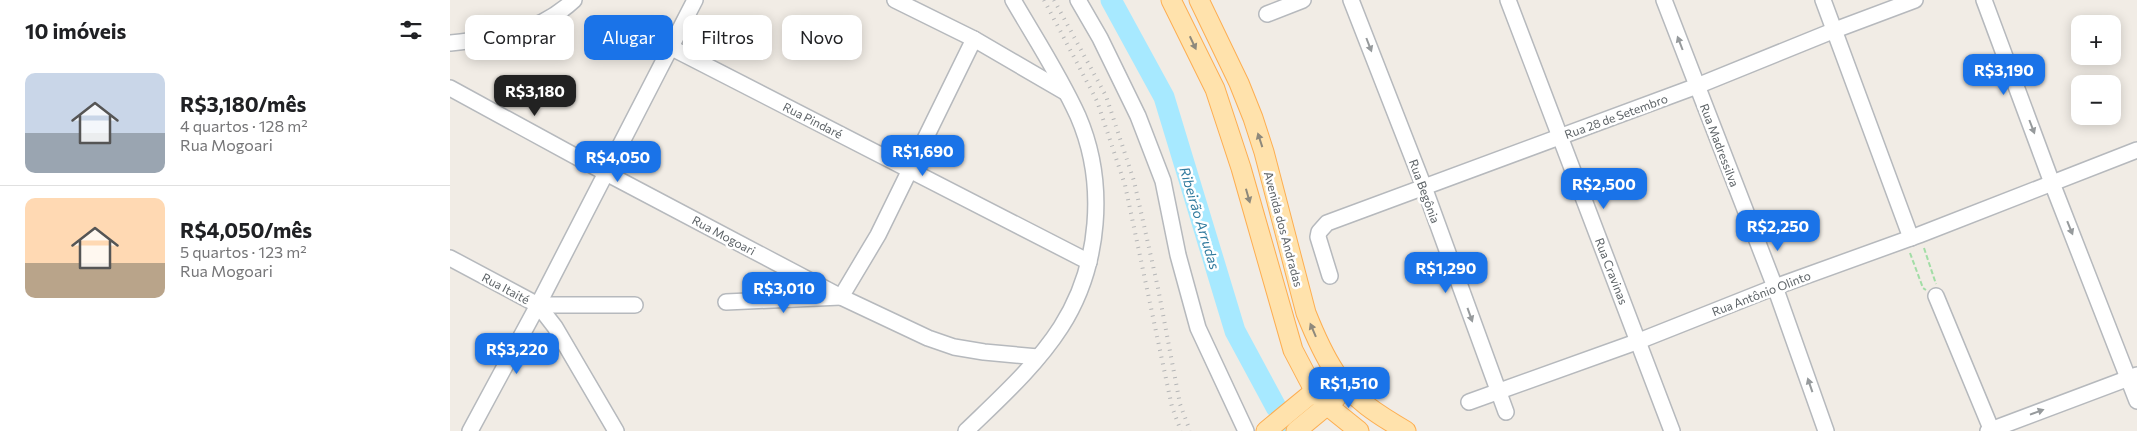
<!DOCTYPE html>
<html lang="pt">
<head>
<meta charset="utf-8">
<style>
  :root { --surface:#fff; --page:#f6f6f6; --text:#202124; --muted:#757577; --line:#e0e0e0; --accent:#1a73e8 }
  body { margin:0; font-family:Commissioner,sans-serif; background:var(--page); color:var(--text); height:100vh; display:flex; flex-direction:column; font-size:19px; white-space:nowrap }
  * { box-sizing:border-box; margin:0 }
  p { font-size:16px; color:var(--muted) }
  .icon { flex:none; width:28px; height:28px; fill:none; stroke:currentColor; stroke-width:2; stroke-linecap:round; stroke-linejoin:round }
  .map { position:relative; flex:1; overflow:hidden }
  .details { display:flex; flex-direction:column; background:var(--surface); width:450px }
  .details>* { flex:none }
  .guide { position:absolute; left:15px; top:15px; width:475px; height:45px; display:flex; gap:10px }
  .tools { position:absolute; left:1621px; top:15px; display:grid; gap:10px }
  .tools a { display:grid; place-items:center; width:50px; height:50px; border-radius:10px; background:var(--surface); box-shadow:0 2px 12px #0003; font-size:25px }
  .price { position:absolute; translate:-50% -42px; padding:0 11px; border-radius:10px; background:var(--accent); color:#fff; font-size:16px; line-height:32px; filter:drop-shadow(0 1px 2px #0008) }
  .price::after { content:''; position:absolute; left:50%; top:30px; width:15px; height:11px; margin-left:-8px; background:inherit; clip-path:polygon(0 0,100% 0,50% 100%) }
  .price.on { background:#222; color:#fff }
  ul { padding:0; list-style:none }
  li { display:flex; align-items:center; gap:15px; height:125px; padding:0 25px }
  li+li { border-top:1px solid var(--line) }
  li span { display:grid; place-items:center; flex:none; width:140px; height:100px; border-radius:10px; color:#555 }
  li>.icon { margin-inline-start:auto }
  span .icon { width:60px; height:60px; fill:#fffc; stroke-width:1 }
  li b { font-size:21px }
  h2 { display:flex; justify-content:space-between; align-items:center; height:60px; padding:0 25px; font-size:21px }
  .pill { padding:0 18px; border-radius:10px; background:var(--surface); box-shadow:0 2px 12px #0003; font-size:18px; line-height:45px }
  .pill.on { background:var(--accent); color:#fff }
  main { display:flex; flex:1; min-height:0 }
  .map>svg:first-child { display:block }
</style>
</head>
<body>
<main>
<section class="details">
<h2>10 imóveis<svg class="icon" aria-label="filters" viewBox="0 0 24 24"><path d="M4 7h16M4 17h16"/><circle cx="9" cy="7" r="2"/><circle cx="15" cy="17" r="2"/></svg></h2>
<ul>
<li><span style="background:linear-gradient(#c9d6e8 60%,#9aa5b1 0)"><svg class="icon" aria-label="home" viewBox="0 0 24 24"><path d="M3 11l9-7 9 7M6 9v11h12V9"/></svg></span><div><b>R$3,180/mês</b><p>4 quartos · 128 m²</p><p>Rua Mogoari</p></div></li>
<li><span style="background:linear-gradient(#ffd9b3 65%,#b9a48a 0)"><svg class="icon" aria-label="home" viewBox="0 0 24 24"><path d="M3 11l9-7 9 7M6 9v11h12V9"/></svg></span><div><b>R$4,050/mês</b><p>5 quartos · 123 m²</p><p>Rua Mogoari</p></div></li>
</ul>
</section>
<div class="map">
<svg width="1687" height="431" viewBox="0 0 1687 431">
  <rect width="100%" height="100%" fill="#f1ece5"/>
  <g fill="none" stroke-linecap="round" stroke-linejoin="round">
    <polyline stroke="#a7e9ff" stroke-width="21" points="661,0 714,97 785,331 826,407 846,431"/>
    <g stroke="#b6b9bd" stroke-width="18">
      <g id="minor">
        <polyline points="445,0 524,39 615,92"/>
        <polyline points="628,0 650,38 688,116 713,181 728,255 748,328 796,431"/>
        <polyline points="901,0 974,187 1056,412"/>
        <polyline points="1058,0 1222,431"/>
        <polyline points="1214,0 1325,287 1376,431"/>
        <polyline points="1373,0 1461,238"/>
        <polyline points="1534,0 1602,183 1687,401"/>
        <polyline points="817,14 853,0"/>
        <path d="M0,43C48,38 87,34 124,0"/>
        <polyline points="220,47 639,262"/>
        <polyline points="0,88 156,173 391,297 478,338 504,347 534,352 588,357"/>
        <polyline points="0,258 88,305 105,327 166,431"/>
        <polyline points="880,276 868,237 869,232 877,223 1247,86 1385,30 1465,0"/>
        <polyline points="1486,296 1542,431"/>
        <polyline points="276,302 391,297 428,235 524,39"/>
        <polyline points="88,305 185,305"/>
        <polyline points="1019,402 1189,341 1325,287 1469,235 1687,150"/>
        <polyline points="20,431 88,305 245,0"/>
        <path d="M516,431C549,399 586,366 611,327C650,266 657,183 628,116C610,76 585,38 563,0"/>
        <polyline points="1538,431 1687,375"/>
      </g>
    </g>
    <g stroke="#fdae51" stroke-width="21">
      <g id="major">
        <polyline points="721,0 765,89 791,168 843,350 865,392 878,406 909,431"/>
        <path d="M749,0L789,83L803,118L814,152L856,313C864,333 873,354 885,372C901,398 930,416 956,431"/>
        <polyline points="816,431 873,384"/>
        <polyline points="846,431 886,398"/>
      </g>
    </g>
    <g stroke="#a2dda6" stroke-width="2" stroke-dasharray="5 2.5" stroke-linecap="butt">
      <polyline points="1474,248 1486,284"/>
      <polyline points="1460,253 1473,288 1476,290"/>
    </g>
    <use href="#minor" stroke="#fff" stroke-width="15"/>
    <use href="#major" stroke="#ffe2ac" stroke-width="19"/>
    <g stroke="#b4b5b6" stroke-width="4" stroke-dasharray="1 6" stroke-linecap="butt">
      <polyline points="594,0 647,101 675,185 722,407 731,431"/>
      <polyline points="604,0 656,96 684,181 708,288 730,404 740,431"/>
    </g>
  </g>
  <defs><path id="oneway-solid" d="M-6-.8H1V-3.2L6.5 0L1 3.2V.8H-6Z" transform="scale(1.25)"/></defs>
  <g fill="#8e897c">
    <use href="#oneway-solid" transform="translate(743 43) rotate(65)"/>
    <use href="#oneway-solid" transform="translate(810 140) rotate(-108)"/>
    <use href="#oneway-solid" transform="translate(798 196) rotate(74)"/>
    <use href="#oneway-solid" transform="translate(863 330) rotate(-113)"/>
  </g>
  <g fill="#969a9c">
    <use href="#oneway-solid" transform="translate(1230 43) rotate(-111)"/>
    <use href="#oneway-solid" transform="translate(919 45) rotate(69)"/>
    <use href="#oneway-solid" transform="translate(1582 127) rotate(69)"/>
    <use href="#oneway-solid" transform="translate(1620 228) rotate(68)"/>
    <use href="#oneway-solid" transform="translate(1020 315) rotate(70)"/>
    <use href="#oneway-solid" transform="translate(1360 385) rotate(-109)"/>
    <use href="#oneway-solid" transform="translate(1587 412) rotate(-20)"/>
  </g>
  <g text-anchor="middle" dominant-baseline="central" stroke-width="5" stroke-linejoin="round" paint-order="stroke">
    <g font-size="12" fill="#5d6367" stroke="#fff">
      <text transform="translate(1166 116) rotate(-20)">Rua 28 de Setembro</text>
      <text transform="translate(363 120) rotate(27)">Rua Pindaré</text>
      <text transform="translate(1270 145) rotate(69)">Rua Madressilva</text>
      <text transform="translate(975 191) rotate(70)">Rua Begônia</text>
      <text transform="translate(834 229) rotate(75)">Avenida dos Andradas</text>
      <text transform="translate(274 235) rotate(28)">Rua Mogoari</text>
      <text transform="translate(1162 271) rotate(69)">Rua Cravinas</text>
      <text transform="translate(56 288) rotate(28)">Rua Itaité</text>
      <text transform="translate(1311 293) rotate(-21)">Rua Antônio Olinto</text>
    </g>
    <g font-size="14" font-style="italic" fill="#337c9f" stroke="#fff">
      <text transform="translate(750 218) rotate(73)">Ribeirão Arrudas</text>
    </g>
  </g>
</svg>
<div class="tools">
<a>+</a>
<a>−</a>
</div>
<b class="price" style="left:1554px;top:96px">R$3,190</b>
<b class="price on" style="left:85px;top:117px">R$3,180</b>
<b class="price" style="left:473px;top:177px">R$1,690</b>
<b class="price" style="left:168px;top:183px">R$4,050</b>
<b class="price" style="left:1154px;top:210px">R$2,500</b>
<b class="price" style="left:1328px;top:252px">R$2,250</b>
<b class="price" style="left:996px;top:294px">R$1,290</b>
<b class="price" style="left:334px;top:314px">R$3,010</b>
<b class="price" style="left:67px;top:375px">R$3,220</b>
<b class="price" style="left:899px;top:409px">R$1,510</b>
<div class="guide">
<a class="pill">Comprar</a>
<a class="pill on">Alugar</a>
<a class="pill">Filtros</a>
<a class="pill">Novo</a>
</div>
</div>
</main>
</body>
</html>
